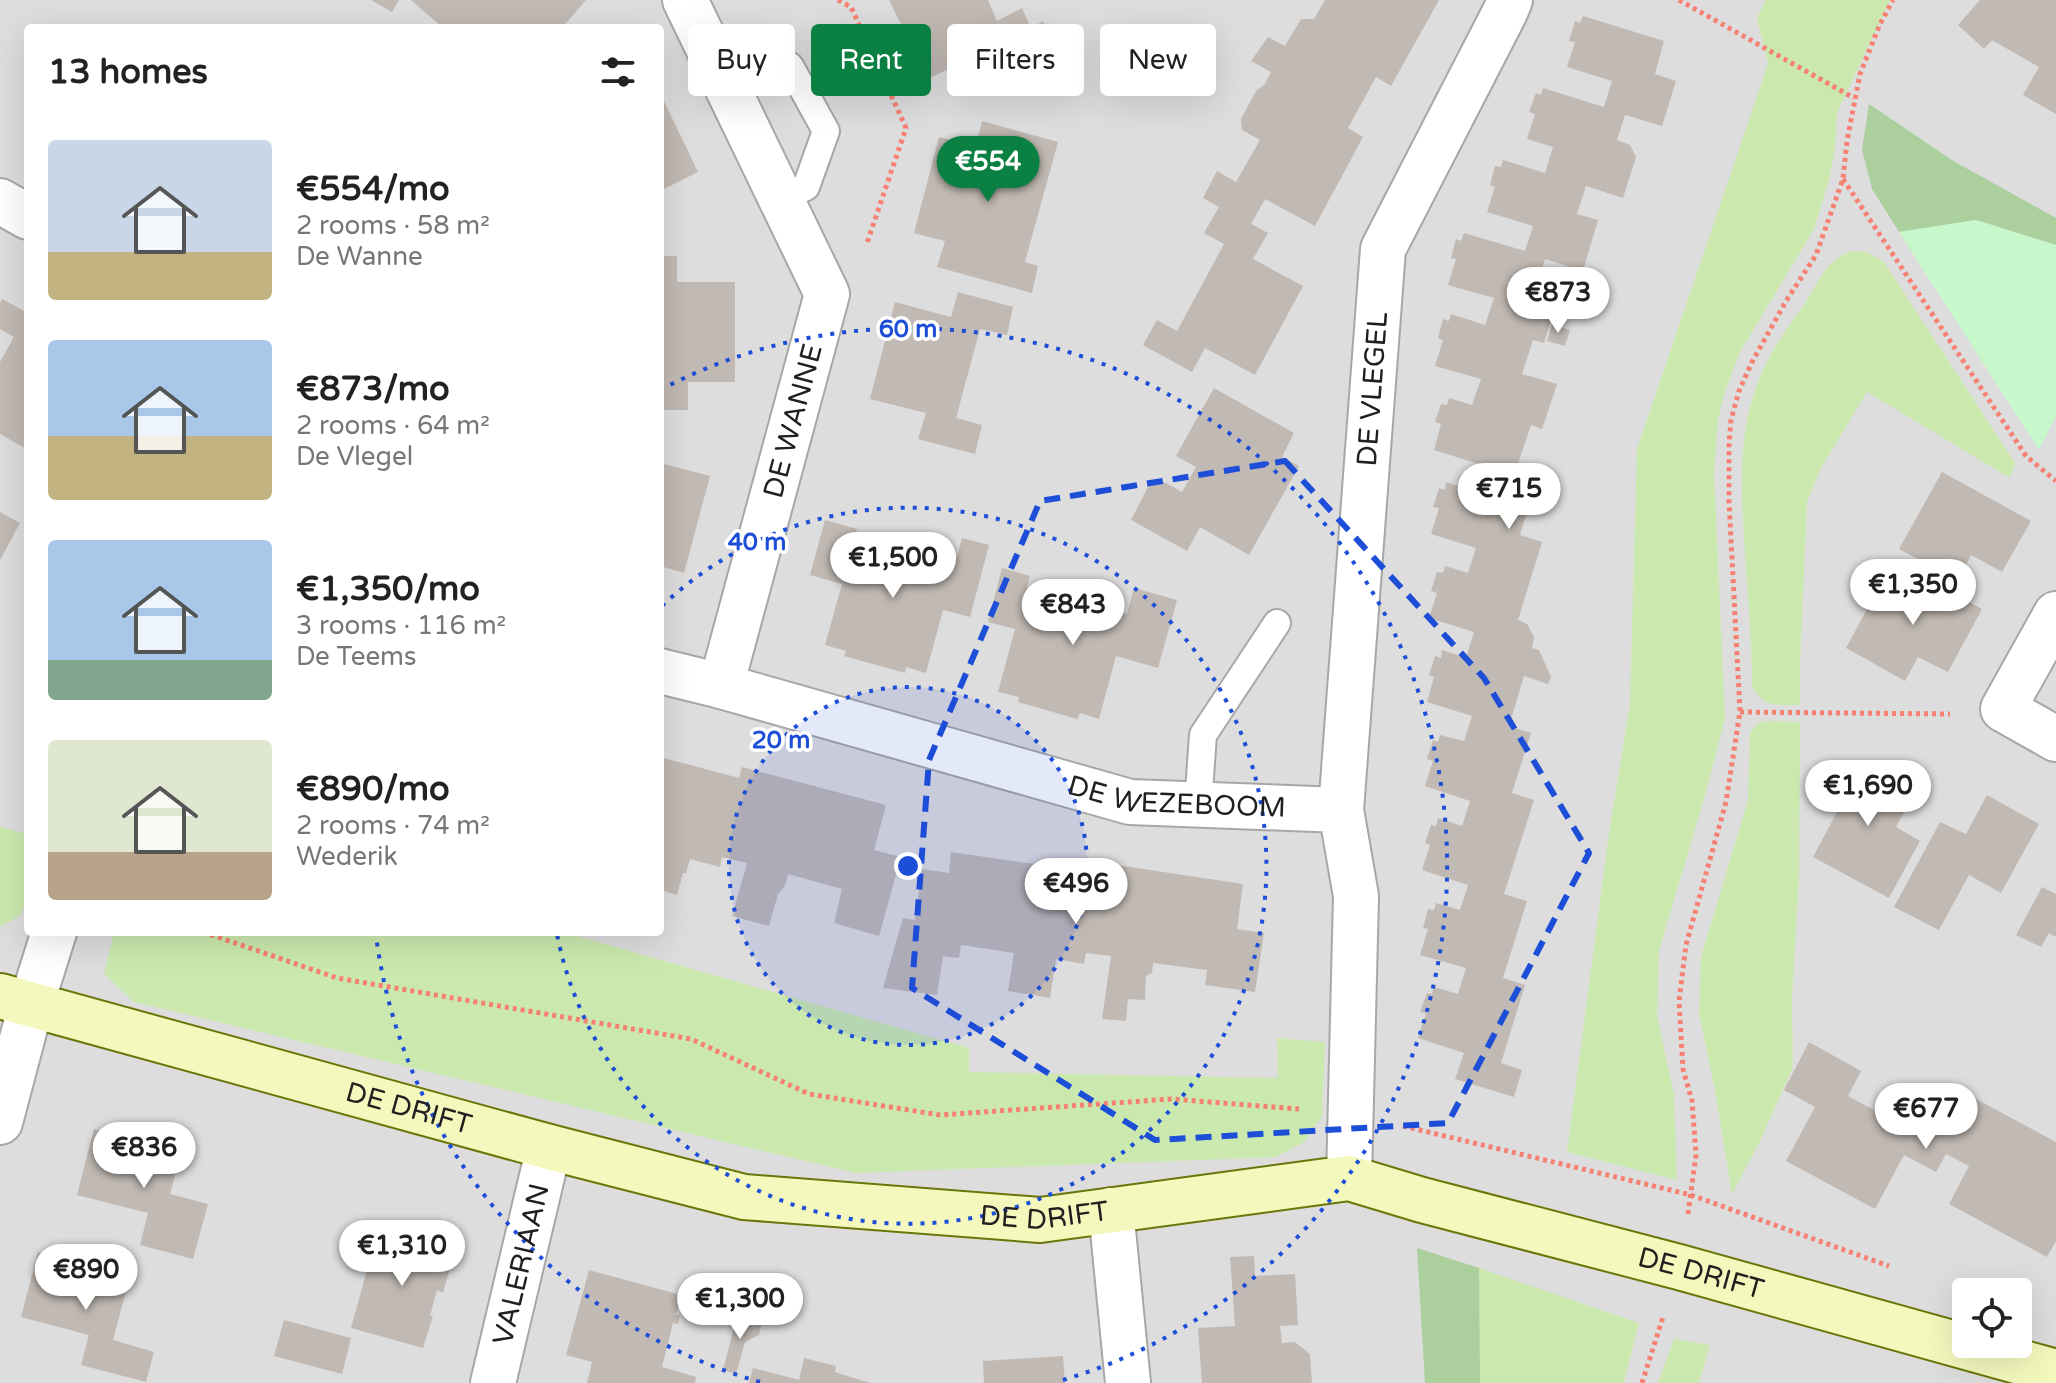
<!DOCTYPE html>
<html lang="en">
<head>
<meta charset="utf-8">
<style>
  :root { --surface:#fff; --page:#f2f2f2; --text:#222; --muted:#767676; --accent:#0b8043 }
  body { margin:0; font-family:"Varela Round",sans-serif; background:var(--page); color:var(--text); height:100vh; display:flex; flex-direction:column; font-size:30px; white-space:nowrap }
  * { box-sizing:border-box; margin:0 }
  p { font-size:26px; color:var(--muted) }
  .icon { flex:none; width:44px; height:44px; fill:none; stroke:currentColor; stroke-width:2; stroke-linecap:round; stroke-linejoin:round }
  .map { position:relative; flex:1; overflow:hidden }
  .drawer { position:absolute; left:24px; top:24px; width:640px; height:912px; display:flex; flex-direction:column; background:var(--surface); border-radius:8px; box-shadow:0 8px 32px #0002 }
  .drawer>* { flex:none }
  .top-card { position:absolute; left:688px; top:24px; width:760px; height:72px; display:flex; gap:16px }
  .fabs { position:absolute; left:1952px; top:1278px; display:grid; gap:16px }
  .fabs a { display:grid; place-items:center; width:80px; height:80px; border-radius:8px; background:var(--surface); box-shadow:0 8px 32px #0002; font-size:40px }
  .price { position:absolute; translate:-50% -68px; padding:0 18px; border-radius:28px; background:#fff; color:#222; font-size:26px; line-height:52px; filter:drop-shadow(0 2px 4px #0008) }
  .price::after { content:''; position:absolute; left:50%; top:48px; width:24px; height:18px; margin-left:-12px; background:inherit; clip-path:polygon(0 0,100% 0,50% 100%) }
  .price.current { background:var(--accent); color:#fff }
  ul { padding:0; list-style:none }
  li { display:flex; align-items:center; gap:24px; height:200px; padding:0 24px }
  li span { display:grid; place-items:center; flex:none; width:224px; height:160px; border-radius:8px; color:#555 }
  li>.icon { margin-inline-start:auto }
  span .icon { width:96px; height:96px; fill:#fffc; stroke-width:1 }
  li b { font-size:34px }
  h2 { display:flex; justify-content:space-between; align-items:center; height:96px; padding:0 24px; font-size:34px }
  .tag { padding:0 28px; border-radius:8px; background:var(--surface); box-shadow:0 8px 32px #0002; font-size:28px; line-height:72px }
  .tag.current { background:var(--accent); color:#fff }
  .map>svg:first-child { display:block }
</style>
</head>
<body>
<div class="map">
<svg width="2056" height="1383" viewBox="0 0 2056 1383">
  <rect width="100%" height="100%" fill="#f0ede7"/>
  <path fill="#dedddd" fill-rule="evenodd" d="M0,0H2056V1383H0ZM28,28H660V932H28ZM1966,1292H2018V1344H1966Z"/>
  <g fill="#cbe9af">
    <polygon points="1766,0 1890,0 1837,113 1835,149 1829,180 1814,229 1740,352 1724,394 1718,420 1714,473 1725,718 1706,792 1659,951 1657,1016 1674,1095 1677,1180 1567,1152 1609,833 1630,704 1637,449 1768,64 1757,18"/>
    <path d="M1853,251L1867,252L1884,262L2015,463L2010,478L1867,392L1820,470L1807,502L1800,663V705C1779,705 1762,708 1752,686C1752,637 1747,588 1744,539C1741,485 1738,434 1758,382C1769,353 1787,328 1805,303C1821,280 1824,260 1853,251Z"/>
    <polygon points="1765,721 1800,722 1799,877 1792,1001 1793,1067 1760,1141 1732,1194 1715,1091 1699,1013 1701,957 1748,800 1750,733 1758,723"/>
    <polygon points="0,827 28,834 28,893 21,915 0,927"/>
    <polygon points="114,932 563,932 969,1048 969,1072 1278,1078 1277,1038 1325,1042 1322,1117 1304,1142 1276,1157 856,1173 134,1002 104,974"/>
    <polygon points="1479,1268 1639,1323 1624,1383 1480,1383"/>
    <polygon points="1674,1339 1710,1345 1699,1383 1658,1383"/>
  </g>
  <g fill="#abcf9d">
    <polygon points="1869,104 1955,162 2056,218 2056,245 1976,220 1899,232 1872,189 1862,150"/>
    <polygon points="1417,1248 1479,1268 1480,1383 1425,1383"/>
  </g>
  <polygon fill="#c6f8cb" points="1976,220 2056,245 2056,416 2039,450 1899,232"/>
  <g fill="#c1b9b3">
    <polygon points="371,0 399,0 392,12"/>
    <polygon points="411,0 586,0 562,28 443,28"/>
    <polygon points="889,0 988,0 997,21 1022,8 1031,28 1043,21 1058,51 993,83 979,54 928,79"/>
    <polygon points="1325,0 1439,0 1391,86 1376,77 1348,128 1363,137 1315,226 1265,199 1251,224 1268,233 1253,259 1303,286 1255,375 1205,348 1192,372 1143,345 1157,320 1177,331 1224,244 1204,233 1219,207 1203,198 1217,171 1236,182 1260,140 1242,130 1241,119 1256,91 1265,84 1271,72 1251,61 1268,37 1285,46 1301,19 1314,19"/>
    <polygon points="1980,0 2056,0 2056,114 2023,95 2039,67 1992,40 1984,49 1958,25"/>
    <polygon points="1583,16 1664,41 1655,74 1676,81 1662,126 1625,115 1617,140 1630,145 1636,157 1623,198 1586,186 1577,214 1598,220 1583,271 1545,259 1535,293 1557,300 1544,343 1533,340 1522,374 1557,384 1542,429 1531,425 1515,473 1537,480 1520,535 1542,542 1518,620 1527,624 1534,637 1532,648 1539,650 1551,677 1548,684 1524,676 1509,726 1531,733 1512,793 1534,800 1504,894 1527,901 1503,978 1525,985 1501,1063 1522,1070 1514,1097 1455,1079 1464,1053 1418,1038 1426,1013 1420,1012 1427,993 1432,994 1434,987 1458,994 1466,968 1420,955 1428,929 1423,928 1428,909 1434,910 1436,903 1460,910 1468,885 1422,870 1430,845 1425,843 1431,825 1436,826 1438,818 1462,826 1470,801 1425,786 1433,761 1427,759 1433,740 1438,742 1440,735 1464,741 1472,716 1427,702 1434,677 1429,675 1435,656 1441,658 1442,650 1466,658 1474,632 1429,618 1437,593 1431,591 1437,572 1443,573 1445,566 1468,573 1476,548 1431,534 1439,508 1433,507 1439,488 1445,490 1446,482 1470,490 1479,464 1434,450 1441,424 1435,422 1441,404 1447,405 1449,398 1472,405 1481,379 1435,366 1443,340 1438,338 1443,319 1449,321 1451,314 1485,325 1494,298 1448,285 1456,259 1451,258 1456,239 1461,241 1464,233 1525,251 1533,226 1487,212 1495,187 1490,185 1495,166 1501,167 1503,160 1545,173 1553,147 1527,139 1535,114 1529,112 1536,93 1541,95 1543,88 1604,107 1612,81 1567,67 1575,42 1569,41 1575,21 1580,23"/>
    <polygon points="660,93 698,172 660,191"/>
    <polygon points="982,121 1058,142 1025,262 1038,266 1032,293 937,267 945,241 914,233 939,137 976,147"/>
    <polygon points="660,256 677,256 677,282 735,282 735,382 688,382 688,410 660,410"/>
    <polygon points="958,292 1013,307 1007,335 980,329 956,418 982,425 975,454 918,439 926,413 870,399 895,302 951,317"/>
    <polygon points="2,299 28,313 28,450 0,434 0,362 14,337 0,329 0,303"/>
    <polygon points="1552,324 1570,330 1565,346 1547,341"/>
    <polygon points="1214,388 1294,433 1282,457 1299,466 1249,555 1200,527 1187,551 1131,520 1149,485 1164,482 1182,492 1196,467 1176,456"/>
    <polygon points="660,463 710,476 684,573 660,566"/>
    <polygon points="1942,472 2031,521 2002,572 1971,555 1958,580 1899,549"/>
    <polygon points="0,512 20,523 0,560"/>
    <polygon points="825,520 857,529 854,540 863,543 871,557 869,567 928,583 933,562 947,554 957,557 962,538 989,545 970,617 943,610 926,673 906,667 905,673 844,656 846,651 825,645 842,584 810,575"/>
    <polygon points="1002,568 1030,576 1027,587 1037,589 1045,602 1042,613 1101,629 1104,618 1117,611 1127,614 1134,588 1177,600 1158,668 1116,656 1099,719 1080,713 1077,719 1018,702 1019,697 998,692 1015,629 988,622"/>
    <polygon points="1887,572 1932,597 1938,585 1982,609 1948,672 1918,657 1905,681 1846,648"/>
    <polygon points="660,757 739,778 742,767 886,805 874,850 901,857 879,936 834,923 842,889 788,874 785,886 778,894 769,926 732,916 747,863 722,857 720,867 690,859 686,873 683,873 677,895 660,890"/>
    <polygon points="1866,760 1917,788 1896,827 1920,841 1889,898 1813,857 1838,810 1831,808 1824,801 1821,792 1823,784 1830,776 1837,774 1846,774 1855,780"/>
    <polygon points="1987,795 2039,824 2001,893 1969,875 1939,930 1894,907 1940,822 1966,834"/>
    <polygon points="951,852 1095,873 1097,862 1243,884 1237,929 1264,933 1255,992 1205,985 1207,970 1153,963 1152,973 1146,976 1145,1000 1128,999 1126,1021 1102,1019 1111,956 1086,953 1084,964 1056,959 1050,998 1008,991 1014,953 961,945 959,958 943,956 937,995 883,988 903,918 915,920 922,869 949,873"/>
    <polygon points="2042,887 2056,894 2056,937 2049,933 2041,947 2016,935"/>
    <polygon points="1809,1042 1861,1071 1848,1096 1896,1122 1914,1089 1965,1117 1976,1099 2056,1142 2056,1241 2047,1257 1949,1204 1969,1166 1946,1154 1936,1172 1904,1155 1875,1209 1786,1161 1815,1107 1784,1090"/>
    <polygon points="94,1129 181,1152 170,1194 208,1204 193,1259 140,1245 148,1213 77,1195"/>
    <polygon points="378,1230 455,1251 443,1293 437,1290 430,1316 433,1316 423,1348 351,1328"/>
    <polygon points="38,1252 130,1276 113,1340 154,1352 146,1382 81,1365 89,1335 21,1317"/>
    <polygon points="1254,1256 1255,1276 1295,1274 1298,1325 1280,1326 1282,1343 1295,1342 1310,1354 1312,1383 1202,1383 1198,1328 1235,1326 1230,1257"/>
    <polygon points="589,1270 681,1295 676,1315 680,1315 678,1324 673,1323 662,1367 696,1377 695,1383 587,1383 592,1362 566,1355"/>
    <polygon points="737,1315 762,1322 759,1335 745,1342 736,1374 723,1370"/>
    <polygon points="284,1320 351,1338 342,1374 274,1356"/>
    <polygon points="1063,1356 1065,1383 984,1383 983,1361"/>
    <polygon points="804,1358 836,1366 835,1372 870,1383 749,1383 753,1368 799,1380"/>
  </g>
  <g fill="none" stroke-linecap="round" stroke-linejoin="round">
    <g stroke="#a7a7a7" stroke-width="30">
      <g id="lane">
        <polyline points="710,52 739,41 790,66 826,131 806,187 780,198"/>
        <polyline points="1198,805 1203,735 1277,623"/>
      </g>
    </g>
    <g stroke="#a7a7a7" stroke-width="48">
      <g id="street">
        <polyline points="685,0 827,294 721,686"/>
        <polyline points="0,201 28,217"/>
        <polyline points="2056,614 2003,709 2056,739"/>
        <path id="s1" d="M660,671L721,686L1130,802L1341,810L1356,896L1349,1178"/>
        <path id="s2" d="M1341,810L1383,249L1505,12L1510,0"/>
        <polyline points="0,1122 31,1005 54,932"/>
        <polyline points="1111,1210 1128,1383"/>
        <path id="s3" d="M493,1383L549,1147"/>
      </g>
    </g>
    <g stroke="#6a7708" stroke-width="48">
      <g id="secondary">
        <path id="s4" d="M0,996L549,1147L744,1197L1040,1220L1349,1178L1422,1200L1679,1267L2056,1372"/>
      </g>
    </g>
    <g stroke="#f68172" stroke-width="5" stroke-dasharray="4 4" stroke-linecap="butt">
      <polyline points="838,0 851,7 906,128 866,246"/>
      <polyline points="1679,0 1854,98"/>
      <polyline points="1843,179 2026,456 2056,481"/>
      <polyline points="1740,712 1950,714"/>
      <polyline points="203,932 337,978 691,1039 809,1094 940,1115 1171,1099 1299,1109"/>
      <polyline points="1403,1126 1691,1195 1889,1266"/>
      <polyline points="1688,1214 1696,1155 1692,1101 1683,1069 1679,1001 1686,945 1726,802 1740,712 1729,501 1729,445 1731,420 1739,391 1752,362 1786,301 1816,255 1843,179 1847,141 1860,74 1880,24 1893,0"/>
      <polyline points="1642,1383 1663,1317"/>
    </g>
    <use href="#lane" stroke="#fff" stroke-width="26"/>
    <use href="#street" stroke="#fff" stroke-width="44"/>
    <use href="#secondary" stroke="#f5f8bd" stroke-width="44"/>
  </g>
  <path fill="none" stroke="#1d4ed8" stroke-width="6" stroke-dasharray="16 10" stroke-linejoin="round" d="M1285,461L1484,678L1589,853L1448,1123L1155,1140L912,988L929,760L1040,501Z"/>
  <circle cx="908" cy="866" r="179" fill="#1d4ed8" fill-opacity=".12"/>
  <g fill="none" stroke="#1d4ed8" stroke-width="4" stroke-dasharray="4 8">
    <circle cx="908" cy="866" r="179"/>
    <path d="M662 606A358 358 0 1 1 557 934"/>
    <path d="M760 1382A537 537 0 0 1 376 936M660 390A537 537 0 1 1 1056 1382"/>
  </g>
  <g text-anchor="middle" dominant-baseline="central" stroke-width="7" stroke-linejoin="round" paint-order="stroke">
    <g font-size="28" fill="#202020" stroke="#fff">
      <text stroke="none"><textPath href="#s2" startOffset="422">DE VLEGEL</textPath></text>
      <text transform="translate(793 421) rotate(-75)">DE WANNE</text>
      <text stroke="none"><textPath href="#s1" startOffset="534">DE WEZEBOOM</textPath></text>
      <text stroke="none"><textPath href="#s4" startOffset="424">DE DRIFT</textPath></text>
      <text stroke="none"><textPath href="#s4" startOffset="1072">DE DRIFT</textPath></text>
      <text stroke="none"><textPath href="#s3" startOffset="122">VALERIAAN</textPath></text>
      <text stroke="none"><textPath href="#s4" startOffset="1744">DE DRIFT</textPath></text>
    </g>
  </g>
  <circle cx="908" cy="866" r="12" fill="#1d4ed8" stroke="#fff" stroke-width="4"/>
  <g font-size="24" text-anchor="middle" font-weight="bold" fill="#1d4ed8" stroke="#fff" stroke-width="7" stroke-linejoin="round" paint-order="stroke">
    <text x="908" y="337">60 m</text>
    <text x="757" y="550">40 m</text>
    <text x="781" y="748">20 m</text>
  </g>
</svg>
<div class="fabs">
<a><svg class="icon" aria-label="locate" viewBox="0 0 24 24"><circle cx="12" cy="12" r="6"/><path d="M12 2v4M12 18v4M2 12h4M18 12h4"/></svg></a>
</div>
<b class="price current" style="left:988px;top:204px">€554</b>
<b class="price" style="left:1558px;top:335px">€873</b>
<b class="price" style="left:1509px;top:531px">€715</b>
<b class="price" style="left:893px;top:600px">€1,500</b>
<b class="price" style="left:1913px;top:627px">€1,350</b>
<b class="price" style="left:1073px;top:647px">€843</b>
<b class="price" style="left:1868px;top:828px">€1,690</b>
<b class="price" style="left:1076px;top:926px">€496</b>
<b class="price" style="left:1926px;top:1151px">€677</b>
<b class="price" style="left:144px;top:1190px">€836</b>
<b class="price" style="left:402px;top:1288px">€1,310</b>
<b class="price" style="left:86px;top:1312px">€890</b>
<b class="price" style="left:740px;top:1341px">€1,300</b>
<div class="top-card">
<a class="tag">Buy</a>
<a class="tag current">Rent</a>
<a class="tag">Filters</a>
<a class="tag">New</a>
</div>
<section class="drawer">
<h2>13 homes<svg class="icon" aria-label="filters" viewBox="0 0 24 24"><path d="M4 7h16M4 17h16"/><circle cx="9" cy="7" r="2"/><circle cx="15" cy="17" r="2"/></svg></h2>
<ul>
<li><span style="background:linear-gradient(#c9d6e8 70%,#c2b280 0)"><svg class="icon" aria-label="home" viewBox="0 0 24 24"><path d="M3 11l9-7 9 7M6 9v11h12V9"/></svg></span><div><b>€554/mo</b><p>2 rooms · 58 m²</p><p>De Wanne</p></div></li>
<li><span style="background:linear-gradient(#a9c7e8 60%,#c2b280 0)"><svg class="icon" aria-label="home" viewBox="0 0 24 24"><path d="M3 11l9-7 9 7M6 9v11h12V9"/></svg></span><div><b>€873/mo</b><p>2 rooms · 64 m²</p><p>De Vlegel</p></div></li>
<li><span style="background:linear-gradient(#a9c7e8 75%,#7fa58c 0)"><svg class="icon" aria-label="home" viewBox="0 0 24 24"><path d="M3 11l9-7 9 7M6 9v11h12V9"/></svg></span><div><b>€1,350/mo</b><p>3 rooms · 116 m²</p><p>De Teems</p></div></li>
<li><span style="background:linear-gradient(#dfe7d0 70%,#b9a48a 0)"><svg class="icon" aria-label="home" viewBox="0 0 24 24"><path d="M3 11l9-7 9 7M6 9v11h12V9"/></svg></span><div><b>€890/mo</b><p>2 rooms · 74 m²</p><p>Wederik</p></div></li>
</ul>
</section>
</div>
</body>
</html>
